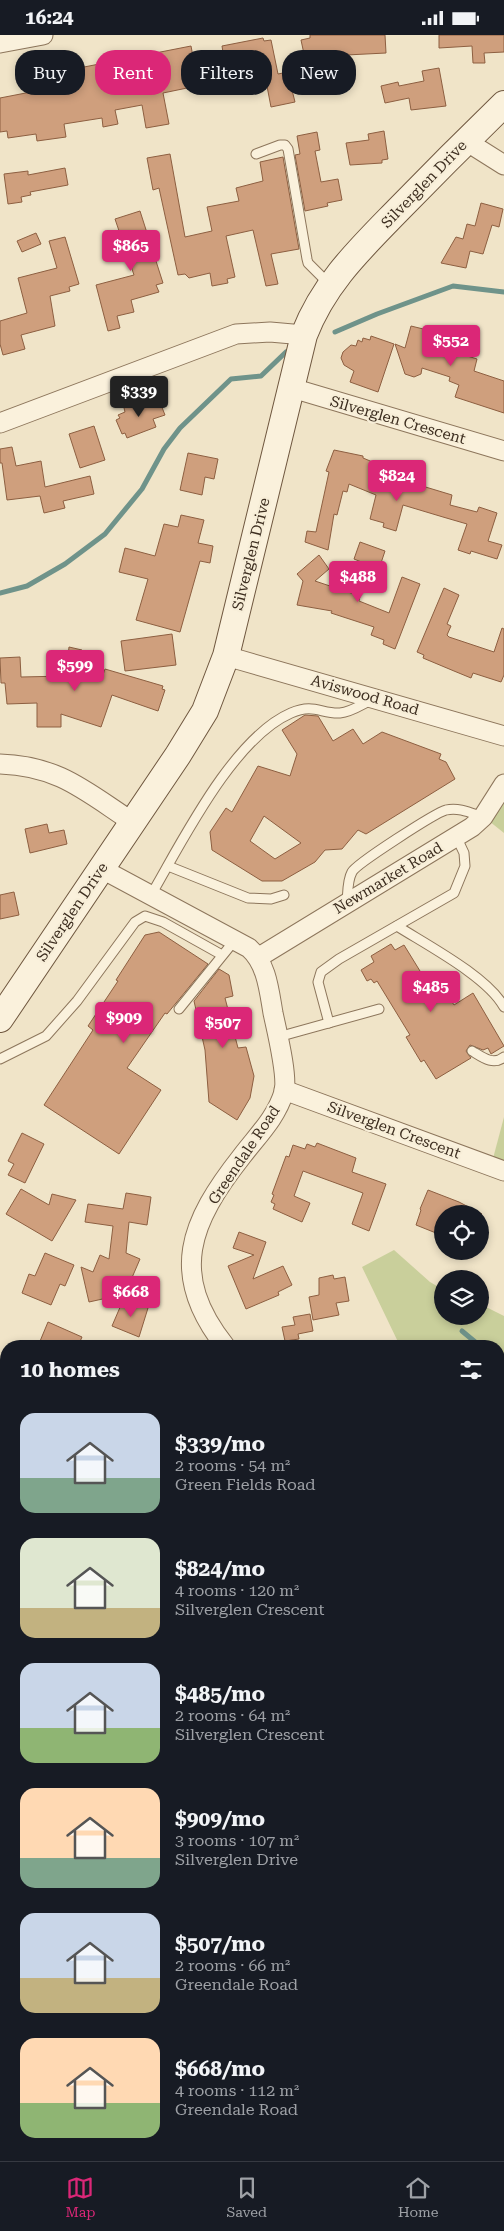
<!DOCTYPE html>
<html lang="en">
<head>
<meta charset="utf-8">
<style>
  :root { --surface:#171b24; --page:#242831; --text:#f1f3f6; --muted:#9ea1a6; --line:#363941; --accent:#db2777 }
  body { margin:0; font-family:"Roboto Serif",serif; background:var(--page); color:var(--text); height:100vh; display:flex; flex-direction:column; font-size:19px; white-space:nowrap }
  * { box-sizing:border-box; margin:0 }
  p { font-size:16px; color:var(--muted) }
  .icon { flex:none; width:28px; height:28px; fill:none; stroke:currentColor; stroke-width:2; stroke-linecap:round; stroke-linejoin:round }
  .map { position:relative; flex:1; overflow:hidden }
  .panel { position:absolute; left:0px; top:1305px; width:505px; height:821px; display:flex; flex-direction:column; background:var(--surface); border-radius:20px 20px 0 0; box-shadow:0 2px 8px #0003 }
  .panel>* { flex:none }
  .top-card { position:absolute; left:15px; top:15px; width:475px; height:45px; display:flex; gap:10px }
  .tools { position:absolute; left:434px; top:1170px; display:grid; gap:10px }
  .tools a { display:grid; place-items:center; width:55px; height:55px; border-radius:50%; background:var(--surface); box-shadow:0 2px 8px #0003; font-size:25px }
  .price { position:absolute; translate:-50% -42px; padding:0 11px; border-radius:5px; background:var(--accent); color:#fff; font-size:16px; line-height:32px; filter:drop-shadow(0 1px 2px #0008) }
  .price::after { content:''; position:absolute; left:50%; top:30px; width:15px; height:11px; margin-left:-8px; background:inherit; clip-path:polygon(0 0,100% 0,50% 100%) }
  .price.current { background:#222; color:#fff }
  ul { padding:0; list-style:none }
  li { display:flex; align-items:center; gap:15px; height:125px; padding:0 20px }
  li span { display:grid; place-items:center; flex:none; width:140px; height:100px; border-radius:15px; color:#555 }
  li>.icon { margin-inline-start:auto }
  span .icon { width:60px; height:60px; fill:#fffc; stroke-width:1 }
  li b { font-size:21px }
  h2 { display:flex; justify-content:space-between; align-items:center; height:60px; padding:0 20px; font-size:21px }
  .chip { padding:0 18px; border-radius:20px; background:var(--surface); box-shadow:0 2px 8px #0003; font-size:18px; line-height:45px }
  .chip.current { background:var(--accent); color:#fff }
  .status { display:flex; justify-content:space-between; align-items:center; height:35px; padding:0 25px; background:var(--surface); direction:ltr }
  .status svg { height:14px; fill:currentColor }
  .tabs { display:flex; justify-content:space-around; align-items:center; height:70px; border-top:1px solid var(--line); background:var(--surface); font-size:14px; color:var(--muted) }
  .tabs a { display:grid; justify-items:center; gap:2px }
  .tabs .current { color:var(--accent) }
  .map>svg:first-child { display:block }
</style>
</head>
<body>
<div class="status"><b>16:24</b><svg viewBox="0 0 49 12"><path d="M0 12V9h3v3zM5 12V6h3v6zM10 12V3h3v9zM15 12V0h3v12zM26 1h20v11H26zM47 4h2v5h-2z"/></svg></div>
<div class="map">
<svg width="504" height="2126" viewBox="0 0 504 2126">
  <rect width="100%" height="100%" fill="#f0e4c8"/>
  <g fill="#c9cf9b">
    <polygon points="504,751 504,798 484,782"/>
    <polygon points="504,1082 504,1136 491,1131"/>
    <polygon points="394,1215 430,1247 442,1254 442,1281 480,1281 480,1269 504,1281 504,1667 499,1666 499,1311 400,1311 362,1232"/>
  </g>
  <g fill="none" stroke-linecap="round" stroke-linejoin="round">
    <g stroke="#6f938a" stroke-width="5">
      <polyline points="335,297 377,279 453,251 504,257"/>
      <polyline points="0,558 27,551 65,529 105,499 142,454 164,414 180,393 231,344 261,341 286,317"/>
      <polyline points="462,1296 480,1311"/>
      <polyline points="499,1328 504,1333"/>
    </g>
  </g>
  <g fill="#cf9f7d" stroke="#8d5f41" fill-rule="evenodd">
    <polygon points="310,0 385,0 386,18 346,20 349,34 327,38 327,49 292,55 295,67 271,72 266,46 193,57 192,52 163,58 169,89 146,93 142,70 115,75 118,89 103,92 102,83 64,89 66,102 37,106 36,99 8,103 7,96 0,97 0,63 36,56 33,36 78,29 79,33 191,11 194,27 197,27 199,36 225,30 222,11 263,3 264,6 271,5 278,39 307,33 301,5 310,3"/>
    <polygon points="439,0 504,0 504,17 484,18 485,28 473,28 472,11 439,13"/>
    <polygon points="439,33 446,71 411,75 409,63 385,68 381,51 398,47 399,51 424,46 422,36"/>
    <polygon points="384,96 388,124 382,125 382,128 350,130 346,108 369,105 368,99"/>
    <polygon points="317,97 320,115 315,116 321,147 338,144 342,165 327,168 328,171 305,176 295,120 300,119 297,101"/>
    <polygon points="170,119 185,202 212,196 207,172 239,166 236,153 263,146 260,127 283,122 299,214 271,219 278,249 266,251 253,195 226,201 235,242 227,244 228,248 212,251 210,238 189,243 185,239 178,240 159,153 153,155 147,123"/>
    <polygon points="65,133 68,150 30,157 31,160 21,162 22,167 8,169 4,139 28,136 28,140"/>
    <polygon points="481,168 503,174 499,192 492,190 483,219 470,216 466,233 441,228 456,202 463,204 467,189 475,191"/>
    <polygon points="140,176 163,248 156,250 159,257 131,265 134,277 117,281 120,293 108,296 96,250 134,240 115,184"/>
    <polygon points="36,198 41,209 22,217 17,206"/>
    <polygon points="65,202 79,249 69,252 70,256 50,261 55,291 21,300 25,314 3,320 0,309 0,286 27,278 18,243 57,233 49,206"/>
    <polygon points="411,291 464,304 461,319 477,324 474,336 504,346 504,378 455,362 459,350 449,346 450,342 422,333 421,339 414,342 405,339 395,309 405,313"/>
    <polygon points="371,301 394,309 378,357 350,347 354,336 344,330 341,323 343,317 351,310 356,311 358,305 362,307 363,303 370,305"/>
    <polygon points="159,365 165,380 153,384 156,392 127,403 125,398 122,399 116,385 120,383 118,380 125,377 124,373 140,367 142,371"/>
    <polygon points="94,391 105,425 80,433 69,399"/>
    <polygon points="12,412 16,431 41,426 45,452 90,441 94,459 63,466 65,473 44,478 40,461 7,465 2,428 0,428 0,414"/>
    <polygon points="334,415 363,421 363,423 387,433 389,426 413,433 409,447 452,460 450,470 477,477 479,472 497,478 488,506 502,510 497,524 471,516 470,519 458,515 467,489 443,482 403,470 396,496 383,492 384,488 370,484 376,460 349,449 347,457 343,456 337,480 334,479 328,515 305,507 307,496 316,497 329,437 326,436"/>
    <polygon points="188,418 218,424 214,444 205,442 202,460 180,455"/>
    <polygon points="181,480 204,485 198,508 213,511 210,528 200,526 180,597 136,585 148,544 119,537 125,513 155,521 164,489 178,492"/>
    <polygon points="360,507 385,516 379,534 354,524"/>
    <polygon points="319,520 329,534 315,546 360,561 359,566 389,578 402,542 420,549 395,614 383,609 384,605 371,600 374,592 331,578 332,576 297,570 303,546 297,539"/>
    <polygon points="444,553 459,560 447,589 451,591 447,600 449,602 494,617 502,593 504,594 504,640 501,647 473,638 471,643 454,636 423,623 424,620 417,617"/>
    <polygon points="172,599 176,630 125,636 121,606"/>
    <polygon points="69,612 82,615 77,634 102,643 105,634 163,651 162,654 165,655 158,676 112,660 101,692 61,679 61,692 37,692 37,668 7,669 5,648 1,648 0,623 20,622 21,642 66,641"/>
    <path d="M305,680L318,681L333,706L353,694L363,709L382,697L441,719L439,724L446,727L455,744L366,799L358,795L342,814L325,815L315,827L282,846H262L212,815L210,797L226,773L232,777L258,731L290,741L297,719L282,695ZM264,781L301,808L275,824L250,806Z"/>
    <polygon points="47,789 49,798 64,795 67,809 30,818 25,794"/>
    <polygon points="14,857 19,880 0,884 0,860"/>
    <polygon points="159,897 208,929 167,979 165,978 127,1033 161,1055 119,1119 44,1070 93,995 88,991 118,946 116,945 145,900"/>
    <polygon points="391,909 395,915 404,910 436,962 445,956 454,970 473,958 504,1011 491,1019 488,1013 483,1015 470,1010 466,1016 471,1023 436,1044 424,1025 421,1027 406,1002 410,1000 377,946 374,948 371,944 367,946 361,935 374,927 371,921"/>
    <polygon points="219,934 229,940 233,961 225,963 238,1013 246,1012 254,1041 250,1063 237,1085 209,1067 205,1015 194,966"/>
    <polygon points="22,1098 44,1109 25,1148 8,1140 14,1129 8,1126"/>
    <polygon points="317,1108 356,1123 352,1137 386,1149 369,1196 352,1189 363,1158 303,1136 294,1161 310,1168 302,1187 273,1174 275,1169 271,1167 274,1160 272,1159 286,1121 289,1122 293,1110 305,1114 307,1109 315,1112"/>
    <polygon points="21,1154 49,1170 52,1159 76,1165 52,1206 6,1179"/>
    <polygon points="428,1155 459,1167 482,1179 442,1179 436,1198 416,1190 421,1175 420,1174"/>
    <polygon points="126,1158 151,1162 147,1190 129,1187 126,1218 140,1224 125,1259 89,1267 81,1232 93,1237 100,1220 109,1224 113,1191 85,1187 88,1169 123,1174"/>
    <polygon points="239,1197 266,1207 253,1244 283,1231 292,1250 278,1257 279,1260 246,1274 228,1231 254,1220 233,1213"/>
    <polygon points="45,1218 74,1230 65,1251 60,1249 51,1270 22,1258 29,1239 35,1241"/>
    <polygon points="333,1240 334,1244 345,1242 349,1266 336,1268 339,1280 313,1285 309,1262 319,1260 319,1243"/>
    <polygon points="124,1263 148,1273 139,1302 112,1291"/>
    <polygon points="310,1279 313,1296 298,1299 299,1304 285,1306 282,1292 295,1290 293,1282"/>
    <polygon points="48,1287 82,1302 78,1311 38,1311"/>
  </g>
  <g fill="none" stroke-linecap="round" stroke-linejoin="round">
    <g stroke="#8d765c" stroke-width="11">
      <g id="lane">
        <polyline points="256,119 280,110 285,110 288,114 307,224 308,228 330,250"/>
        <polyline points="168,831 248,863 271,864 284,860"/>
        <path d="M151,860C182,807 233,703 291,678C314,668 321,679 340,678C351,677 361,670 371,665"/>
        <path d="M347,868C348,858 347,846 352,837C356,829 435,778 446,775C459,772 471,778 483,782"/>
        <path d="M397,891C427,910 488,942 504,972"/>
        <polyline points="179,974 235,905"/>
        <polyline points="329,988 318,947 321,937 339,924 454,858 465,831 464,818 456,801"/>
        <polyline points="278,1002 379,974"/>
        <path d="M472,1016C482,1022 493,1031 504,1022"/>
        <polyline points="0,1024 46,1001 77,966 135,887 145,881 163,887 222,920"/>
      </g>
    </g>
    <g stroke="#8d765c" stroke-width="21">
      <g id="street">
        <polyline points="0,8 43,0"/>
        <polyline points="466,106 504,130"/>
        <polyline points="292,353 504,416"/>
        <polyline points="0,388 236,299 270,297 304,300"/>
        <polyline points="226,621 504,701"/>
        <path d="M0,729C60,731 86,757 134,788"/>
        <path d="M102,834L249,913C267,929 269,955 273,978C277,997 288,1041 284,1057C276,1083 258,1100 242,1121C190,1187 168,1239 225,1311"/>
        <polyline points="259,922 472,792 483,782 504,749"/>
        <polyline points="284,1055 504,1136"/>
        <polyline points="0,1766 6,1766"/>
        <polyline points="499,1854 504,1855"/>
        <polyline points="138,2120 139,2126"/>
      </g>
    </g>
    <g stroke="#6f573f" stroke-width="28">
      <g id="secondary">
        <path d="M0,984L178,720L205,676L226,621L304,300C324,248 360,214 398,175C433,139 468,104 504,69"/>
        <polyline points="0,1393 6,1403"/>
        <polyline points="298,2120 307,2126"/>
      </g>
    </g>
    <use href="#lane" stroke="#faf1dc" stroke-width="9"/>
    <use href="#street" stroke="#faf1dc" stroke-width="19"/>
    <use href="#secondary" stroke="#faf1dc" stroke-width="26"/>
  </g>
  <g text-anchor="middle" dominant-baseline="central" stroke-width="4.5" stroke-linejoin="round" paint-order="stroke">
    <g font-size="15" fill="#3d2e20" stroke="#f7eed8">
      <text transform="translate(424 149) rotate(-46)">Silverglen Drive</text>
      <text transform="translate(398 385) rotate(16)">Silverglen Crescent</text>
      <text transform="translate(251 519) rotate(-76)">Silverglen Drive</text>
      <text transform="translate(365 660) rotate(16)">Aviswood Road</text>
      <text transform="translate(388 843) rotate(-31)">Newmarket Road</text>
      <text transform="translate(72 877) rotate(-56)">Silverglen Drive</text>
      <text transform="translate(394 1095) rotate(20)">Silverglen Crescent</text>
      <text transform="translate(244 1120) rotate(-56)">Greendale Road</text>
    </g>
  </g>
</svg>
<div class="tools">
<a><svg class="icon" aria-label="locate" viewBox="0 0 24 24"><circle cx="12" cy="12" r="6"/><path d="M12 2v4M12 18v4M2 12h4M18 12h4"/></svg></a>
<a><svg class="icon" aria-label="layers" viewBox="0 0 24 24"><path d="M12 4l9 5-9 5-9-5zM3 14l9 5 9-5"/></svg></a>
</div>
<b class="price" style="left:131px;top:237px">$865</b>
<b class="price" style="left:451px;top:332px">$552</b>
<b class="price current" style="left:139px;top:383px">$339</b>
<b class="price" style="left:397px;top:467px">$824</b>
<b class="price" style="left:358px;top:568px">$488</b>
<b class="price" style="left:75px;top:657px">$599</b>
<b class="price" style="left:431px;top:978px">$485</b>
<b class="price" style="left:124px;top:1009px">$909</b>
<b class="price" style="left:223px;top:1014px">$507</b>
<b class="price" style="left:131px;top:1283px">$668</b>
<div class="top-card">
<a class="chip">Buy</a>
<a class="chip current">Rent</a>
<a class="chip">Filters</a>
<a class="chip">New</a>
</div>
<section class="panel">
<h2>10 homes<svg class="icon" aria-label="filters" viewBox="0 0 24 24"><path d="M4 7h16M4 17h16"/><circle cx="9" cy="7" r="2"/><circle cx="15" cy="17" r="2"/></svg></h2>
<ul>
<li><span style="background:linear-gradient(#c9d6e8 65%,#7fa58c 0)"><svg class="icon" aria-label="home" viewBox="0 0 24 24"><path d="M3 11l9-7 9 7M6 9v11h12V9"/></svg></span><div><b>$339/mo</b><p>2 rooms · 54 m²</p><p>Green Fields Road</p></div></li>
<li><span style="background:linear-gradient(#dfe7d0 70%,#c2b280 0)"><svg class="icon" aria-label="home" viewBox="0 0 24 24"><path d="M3 11l9-7 9 7M6 9v11h12V9"/></svg></span><div><b>$824/mo</b><p>4 rooms · 120 m²</p><p>Silverglen Crescent</p></div></li>
<li><span style="background:linear-gradient(#c9d6e8 65%,#8fb573 0)"><svg class="icon" aria-label="home" viewBox="0 0 24 24"><path d="M3 11l9-7 9 7M6 9v11h12V9"/></svg></span><div><b>$485/mo</b><p>2 rooms · 64 m²</p><p>Silverglen Crescent</p></div></li>
<li><span style="background:linear-gradient(#ffd9b3 70%,#7fa58c 0)"><svg class="icon" aria-label="home" viewBox="0 0 24 24"><path d="M3 11l9-7 9 7M6 9v11h12V9"/></svg></span><div><b>$909/mo</b><p>3 rooms · 107 m²</p><p>Silverglen Drive</p></div></li>
<li><span style="background:linear-gradient(#c9d6e8 65%,#c2b280 0)"><svg class="icon" aria-label="home" viewBox="0 0 24 24"><path d="M3 11l9-7 9 7M6 9v11h12V9"/></svg></span><div><b>$507/mo</b><p>2 rooms · 66 m²</p><p>Greendale Road</p></div></li>
<li><span style="background:linear-gradient(#ffd9b3 65%,#8fb573 0)"><svg class="icon" aria-label="home" viewBox="0 0 24 24"><path d="M3 11l9-7 9 7M6 9v11h12V9"/></svg></span><div><b>$668/mo</b><p>4 rooms · 112 m²</p><p>Greendale Road</p></div></li>
</ul>
</section>
</div>
<nav class="tabs">
<a class="current"><svg class="icon" aria-label="map" viewBox="0 0 24 24"><path d="M3 6l6-2 6 2 6-2v14l-6 2-6-2-6 2zM9 4v14M15 6v14"/></svg>Map</a>
<a><svg class="icon" aria-label="saved" viewBox="0 0 24 24"><path d="M7 4h10v16l-5-4-5 4z"/></svg>Saved</a>
<a><svg class="icon" aria-label="home" viewBox="0 0 24 24"><path d="M3 11l9-7 9 7M6 9v11h12V9"/></svg>Home</a>
</nav>
</body>
</html>
